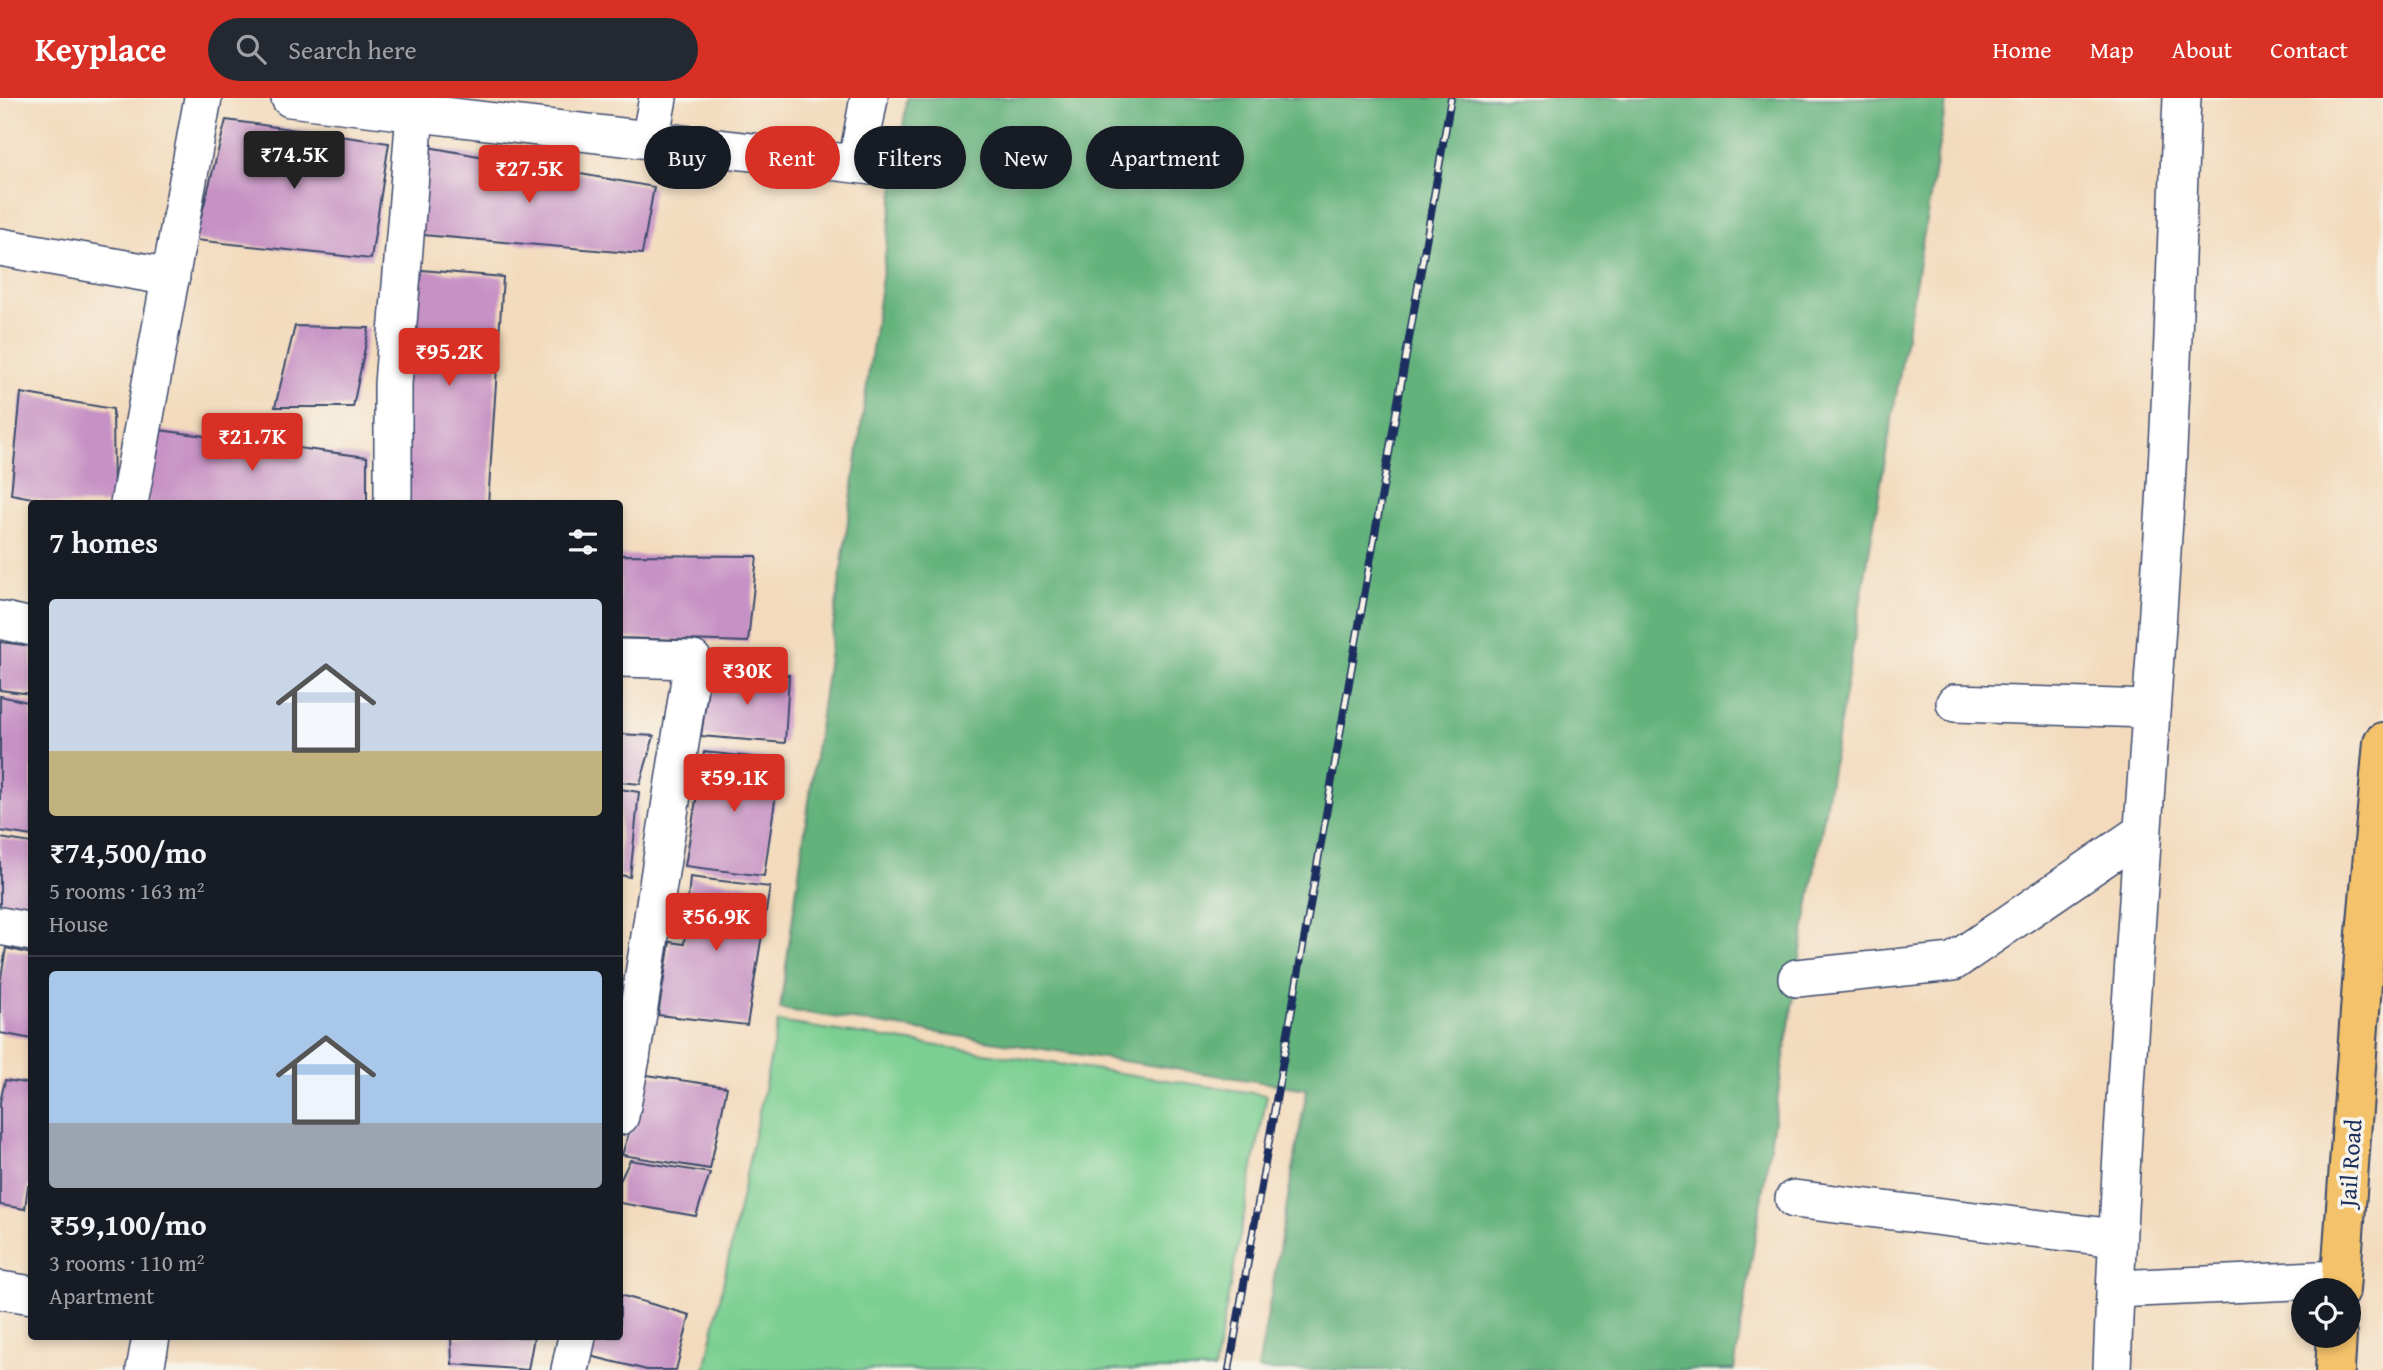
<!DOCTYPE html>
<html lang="en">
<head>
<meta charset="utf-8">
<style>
  :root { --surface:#171b24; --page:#242831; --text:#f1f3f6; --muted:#9ea1a6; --line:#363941; --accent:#d93025 }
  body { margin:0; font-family:"Gentium Book Plus",serif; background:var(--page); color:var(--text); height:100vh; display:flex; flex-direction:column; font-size:26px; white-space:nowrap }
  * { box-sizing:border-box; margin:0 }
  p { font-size:23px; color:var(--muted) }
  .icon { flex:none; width:38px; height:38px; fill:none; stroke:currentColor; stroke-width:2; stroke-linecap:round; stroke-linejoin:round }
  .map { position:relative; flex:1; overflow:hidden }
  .details { position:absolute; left:28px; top:402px; width:595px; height:840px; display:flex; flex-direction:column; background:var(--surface); border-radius:7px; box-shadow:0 4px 10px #0003 }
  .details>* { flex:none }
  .banner { position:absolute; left:644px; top:28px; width:665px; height:63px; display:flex; gap:14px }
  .tools { position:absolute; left:2291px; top:1180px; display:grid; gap:14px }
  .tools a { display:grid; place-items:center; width:70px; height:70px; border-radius:50%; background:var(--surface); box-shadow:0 4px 10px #0003; font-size:35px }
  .price { position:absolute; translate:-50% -60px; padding:0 16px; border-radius:7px; background:var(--accent); color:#fff; font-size:23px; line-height:46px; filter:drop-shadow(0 2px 4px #0008) }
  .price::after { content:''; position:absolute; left:50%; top:42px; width:21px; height:16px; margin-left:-10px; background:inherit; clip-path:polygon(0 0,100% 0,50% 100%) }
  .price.on { background:#222; color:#fff }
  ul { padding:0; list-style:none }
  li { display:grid; align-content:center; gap:14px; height:371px; padding:0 21px }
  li+li { border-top:2px solid var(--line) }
  li span { display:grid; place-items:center; height:217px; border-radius:7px; color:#555 }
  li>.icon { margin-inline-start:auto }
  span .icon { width:126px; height:126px; fill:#fffc; stroke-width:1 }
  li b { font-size:30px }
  h2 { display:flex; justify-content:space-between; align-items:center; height:84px; padding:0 21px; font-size:30px }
  .chip { padding:0 24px; border-radius:32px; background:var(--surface); box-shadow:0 4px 10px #0003; font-size:24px; line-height:63px }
  .chip.on { background:var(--accent); color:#fff }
  header { display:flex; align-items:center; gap:42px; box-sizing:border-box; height:98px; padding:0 35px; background:var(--accent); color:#fff }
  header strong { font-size:33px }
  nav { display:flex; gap:38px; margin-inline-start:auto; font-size:24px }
  .search { width:490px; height:63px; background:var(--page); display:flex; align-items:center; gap:18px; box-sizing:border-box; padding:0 24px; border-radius:38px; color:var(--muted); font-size:26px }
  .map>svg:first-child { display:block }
</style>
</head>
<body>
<header>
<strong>Keyplace</strong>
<div class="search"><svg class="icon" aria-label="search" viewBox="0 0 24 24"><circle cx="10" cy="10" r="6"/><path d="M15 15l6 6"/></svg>Search here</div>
<nav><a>Home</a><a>Map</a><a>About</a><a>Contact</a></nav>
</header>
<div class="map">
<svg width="2383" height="1272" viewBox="0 0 2383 1272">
  <rect width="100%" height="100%" fill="#f7f3e8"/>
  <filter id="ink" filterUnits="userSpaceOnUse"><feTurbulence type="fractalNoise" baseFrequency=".0143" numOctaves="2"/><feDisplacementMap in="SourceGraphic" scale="14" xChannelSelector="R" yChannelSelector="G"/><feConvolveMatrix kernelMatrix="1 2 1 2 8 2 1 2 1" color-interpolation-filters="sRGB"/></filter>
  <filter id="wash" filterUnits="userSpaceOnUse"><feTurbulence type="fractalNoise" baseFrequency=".00686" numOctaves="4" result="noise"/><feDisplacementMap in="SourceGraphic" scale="28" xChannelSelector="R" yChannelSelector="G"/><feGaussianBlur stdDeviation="1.57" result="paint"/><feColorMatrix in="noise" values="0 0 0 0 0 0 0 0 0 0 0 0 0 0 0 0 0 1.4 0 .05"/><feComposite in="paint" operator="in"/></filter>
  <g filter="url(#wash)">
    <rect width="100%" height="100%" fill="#f3dabc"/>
    <polygon fill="#7bcf92" stroke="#4b7f78" stroke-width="2" points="778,924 1267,997 1214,1272 705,1272"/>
    <polygon fill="#64b27c" stroke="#40706d" stroke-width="2" points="907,0 1947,0 1805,828 1734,1272 1258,1272 1307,991 780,911"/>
    <g id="blocks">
      <g fill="#c691c4">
        <polygon points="226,22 389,45 371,161 195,142"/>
        <polygon points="428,49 654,89 642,156 412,136"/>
        <polygon points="410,171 503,179 488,406 397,406"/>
        <polygon points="295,228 369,230 353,309 275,309"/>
        <polygon points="21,295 113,311 114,406 63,406 11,396"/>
        <polygon points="159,332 367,359 367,406 148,406"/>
        <polygon points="620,457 757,458 748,544 620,540"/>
        <polygon points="0,544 32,548 32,596 0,592"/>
        <polygon points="710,576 789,577 785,645 701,638"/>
        <polygon points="0,598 32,605 32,738 0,733"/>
        <polygon points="620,636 654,638 640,686 620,684"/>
        <polygon points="704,654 781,662 764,778 685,768"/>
        <polygon points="620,691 639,694 630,779 620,777"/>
        <polygon points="0,740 32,745 32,815 0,811"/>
        <polygon points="690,779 770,789 747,927 658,917 670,844 684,846"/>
        <polygon points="6,850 32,856 32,941 0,935 0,885"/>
        <polygon points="647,977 727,989 710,1071 622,1057"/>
        <polygon points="5,982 32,986 32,1088 28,1088 25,1111 0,1107 0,1004"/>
        <polygon points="630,1062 710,1075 696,1118 620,1105 620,1083"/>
        <polygon points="620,1197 690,1217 676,1272 647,1272 590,1258 595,1239 620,1239"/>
        <polygon points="451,1239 534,1239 528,1272 452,1266"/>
      </g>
    </g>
  </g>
  <g filter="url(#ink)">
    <use href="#blocks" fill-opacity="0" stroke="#3b496c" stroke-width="2"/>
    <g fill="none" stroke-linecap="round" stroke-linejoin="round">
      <g stroke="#3b496c" stroke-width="40">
        <g id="street">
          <polyline points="290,0 872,68"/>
          <polyline points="869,0 860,49 872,68"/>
          <polyline points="650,42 658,0"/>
          <polyline points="0,149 171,179"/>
          <polyline points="129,406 203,0"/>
          <polyline points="393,406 393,286 415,15"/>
          <polyline points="0,522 32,529"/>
          <polyline points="620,560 693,562 631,960 620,957"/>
          <polyline points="1955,605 2150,611"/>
          <polyline points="0,828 32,834"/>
          <polyline points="1797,880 1953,864 2142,734"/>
          <polyline points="620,1018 631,960"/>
          <polyline points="1794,1101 2116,1140"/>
          <polyline points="2115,1191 2341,1181"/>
          <polyline points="0,1192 32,1197"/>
          <polyline points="145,1272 151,1239"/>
          <polyline points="570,1272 577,1239"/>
          <path d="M2112,1272C2122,988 2146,705 2164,422C2173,282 2176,141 2182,0"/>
        </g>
      </g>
      <g stroke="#3b496c" stroke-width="42">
        <g id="highway">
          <polyline points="2340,1192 2364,858 2383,644"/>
          <polyline points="2335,1272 2337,1237"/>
        </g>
      </g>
      <use href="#street" stroke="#fff" stroke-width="37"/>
      <use href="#highway" stroke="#f4c26a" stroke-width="38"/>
      <g stroke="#1b2f5e" stroke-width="8">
        <polyline id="rail" points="1229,1272 1451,0"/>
      </g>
      <use href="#rail" stroke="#f7f3e8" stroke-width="5" stroke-dasharray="16" stroke-linecap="butt"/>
    </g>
  </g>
  <g text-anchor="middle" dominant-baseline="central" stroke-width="7" stroke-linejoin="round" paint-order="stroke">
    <g font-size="24" fill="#1b2f5e" stroke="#f7f3e8">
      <text transform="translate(2350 1065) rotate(-86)">Jail Road</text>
    </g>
  </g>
</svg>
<div class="tools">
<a><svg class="icon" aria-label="locate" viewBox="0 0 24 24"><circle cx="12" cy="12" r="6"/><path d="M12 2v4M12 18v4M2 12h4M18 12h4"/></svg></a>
</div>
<b class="price on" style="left:294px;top:93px">₹74.5K</b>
<b class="price" style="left:529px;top:107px">₹27.5K</b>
<b class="price" style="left:449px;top:290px">₹95.2K</b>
<b class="price" style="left:252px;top:375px">₹21.7K</b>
<b class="price" style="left:747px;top:609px">₹30K</b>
<b class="price" style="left:734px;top:716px">₹59.1K</b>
<b class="price" style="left:716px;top:855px">₹56.9K</b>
<div class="banner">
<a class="chip">Buy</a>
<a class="chip on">Rent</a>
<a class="chip">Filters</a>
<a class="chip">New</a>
<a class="chip">Apartment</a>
</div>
<section class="details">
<h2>7 homes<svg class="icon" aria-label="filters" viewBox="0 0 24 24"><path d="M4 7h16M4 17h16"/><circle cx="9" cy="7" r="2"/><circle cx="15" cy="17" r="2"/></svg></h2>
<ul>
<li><span style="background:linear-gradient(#c9d6e8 70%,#c2b280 0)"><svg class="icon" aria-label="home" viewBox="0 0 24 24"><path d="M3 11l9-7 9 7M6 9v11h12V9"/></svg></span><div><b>₹74,500/mo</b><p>5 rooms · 163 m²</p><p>House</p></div></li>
<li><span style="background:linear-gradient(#a9c7e8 70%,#9aa5b1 0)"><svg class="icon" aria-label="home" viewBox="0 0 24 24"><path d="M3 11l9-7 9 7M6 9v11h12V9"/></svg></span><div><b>₹59,100/mo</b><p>3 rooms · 110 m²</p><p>Apartment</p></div></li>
</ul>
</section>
</div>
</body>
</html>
